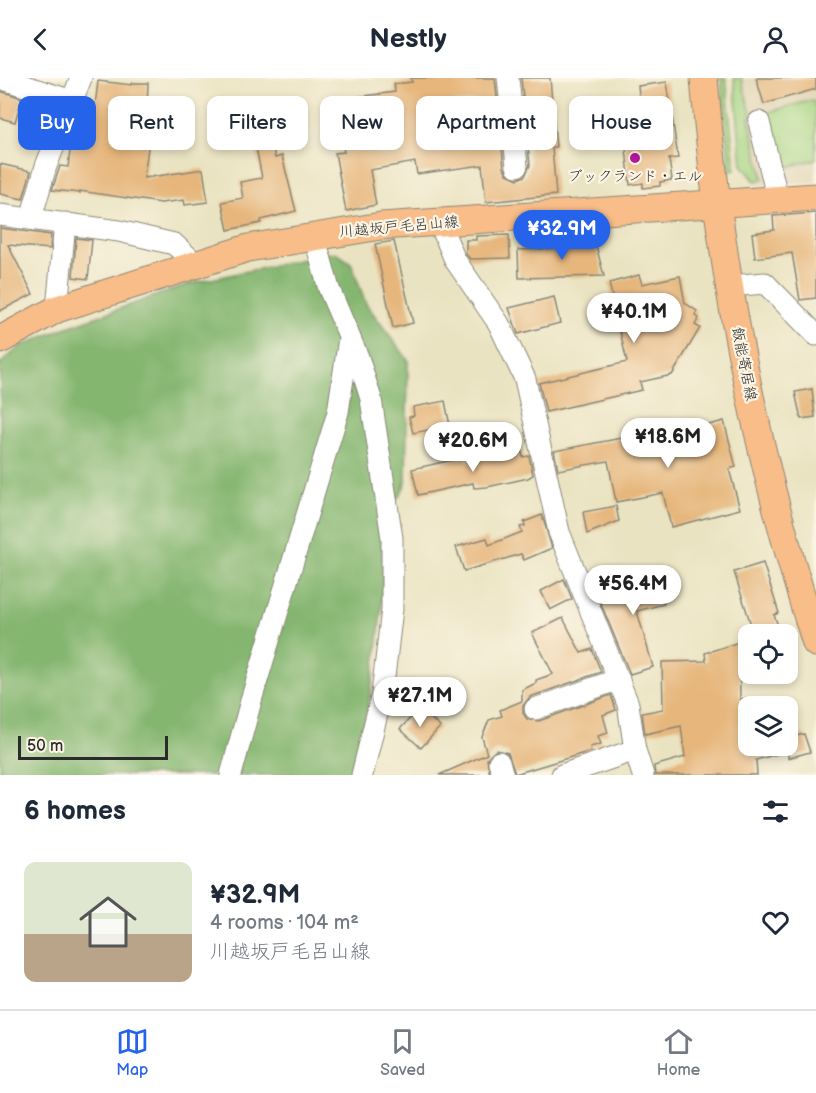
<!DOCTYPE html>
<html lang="en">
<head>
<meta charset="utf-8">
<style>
  :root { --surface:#fff; --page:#f6f6f7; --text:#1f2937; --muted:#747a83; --line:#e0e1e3; --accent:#2563eb }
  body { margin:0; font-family:"Balsamiq Sans","Klee One",sans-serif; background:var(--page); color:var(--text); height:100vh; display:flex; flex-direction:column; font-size:22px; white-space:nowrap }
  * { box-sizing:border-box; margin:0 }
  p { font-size:20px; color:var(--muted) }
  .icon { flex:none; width:33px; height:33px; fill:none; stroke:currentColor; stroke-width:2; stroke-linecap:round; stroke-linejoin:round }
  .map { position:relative; height:697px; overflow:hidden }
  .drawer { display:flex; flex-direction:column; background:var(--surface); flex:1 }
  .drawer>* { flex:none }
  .guide { position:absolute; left:18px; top:18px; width:780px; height:54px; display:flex; gap:12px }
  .fabs { position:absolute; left:738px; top:546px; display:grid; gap:12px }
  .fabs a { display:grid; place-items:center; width:60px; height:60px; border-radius:12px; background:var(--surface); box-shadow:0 3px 9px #0003; font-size:30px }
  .scale { position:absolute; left:18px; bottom:15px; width:150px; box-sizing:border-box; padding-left:6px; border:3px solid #2b2b2b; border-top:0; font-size:16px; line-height:21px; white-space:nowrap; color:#2b2b2b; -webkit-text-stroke:4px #fcf5e5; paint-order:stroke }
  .price { position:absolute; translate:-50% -51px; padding:0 14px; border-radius:21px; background:#fff; color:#222; font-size:20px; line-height:39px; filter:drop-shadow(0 2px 3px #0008) }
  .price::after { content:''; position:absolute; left:50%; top:36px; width:18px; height:14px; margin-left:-9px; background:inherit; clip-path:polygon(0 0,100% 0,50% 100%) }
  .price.on { background:var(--accent); color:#fff }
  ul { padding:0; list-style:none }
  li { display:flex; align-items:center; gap:18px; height:150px; padding:0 24px }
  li+li { border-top:2px solid var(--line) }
  li span { display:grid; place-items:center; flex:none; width:168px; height:120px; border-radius:12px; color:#555 }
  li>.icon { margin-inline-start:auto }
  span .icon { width:72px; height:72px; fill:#fffc; stroke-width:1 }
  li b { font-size:26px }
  h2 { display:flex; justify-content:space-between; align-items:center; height:72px; padding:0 24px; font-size:26px }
  .tag { padding:0 21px; border-radius:12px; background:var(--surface); box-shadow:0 3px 9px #0003; font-size:21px; line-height:54px }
  .tag.on { background:var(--accent); color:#fff }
  header { display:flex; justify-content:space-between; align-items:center; height:78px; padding:0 24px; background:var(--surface); font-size:27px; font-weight:600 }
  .tab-bar { display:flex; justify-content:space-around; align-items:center; height:84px; border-top:2px solid var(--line); background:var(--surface); font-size:16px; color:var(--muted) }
  .tab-bar a { display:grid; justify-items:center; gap:3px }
  .tab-bar .on { color:var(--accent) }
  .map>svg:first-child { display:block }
</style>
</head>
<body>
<header><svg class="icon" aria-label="back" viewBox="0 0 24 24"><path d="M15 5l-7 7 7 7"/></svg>Nestly<svg class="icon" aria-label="person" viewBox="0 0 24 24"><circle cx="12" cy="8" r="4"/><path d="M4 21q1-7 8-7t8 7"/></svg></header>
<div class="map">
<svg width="816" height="697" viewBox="0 0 816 697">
  <rect width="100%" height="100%" fill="#fcf5e5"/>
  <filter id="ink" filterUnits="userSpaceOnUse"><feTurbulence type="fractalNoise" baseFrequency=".0167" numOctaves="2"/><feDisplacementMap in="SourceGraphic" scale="12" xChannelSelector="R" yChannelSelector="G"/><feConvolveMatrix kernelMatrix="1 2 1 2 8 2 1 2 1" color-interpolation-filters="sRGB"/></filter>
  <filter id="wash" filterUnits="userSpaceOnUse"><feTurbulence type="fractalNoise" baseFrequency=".008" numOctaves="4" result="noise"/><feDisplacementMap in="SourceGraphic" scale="24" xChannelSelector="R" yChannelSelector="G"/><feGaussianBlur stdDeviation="1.35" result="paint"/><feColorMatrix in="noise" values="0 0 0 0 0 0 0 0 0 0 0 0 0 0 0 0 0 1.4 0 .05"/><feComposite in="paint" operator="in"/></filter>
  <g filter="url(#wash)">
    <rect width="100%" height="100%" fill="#eae3c1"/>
    <polygon fill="#dfd3b4" points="734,0 816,0 816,104 759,107 742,87"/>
    <g fill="#a5d482" stroke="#688056" stroke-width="1.5">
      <polygon points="721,0 726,0 735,92 730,93"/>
      <polygon points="734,0 741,0 752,39 749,40 763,101 755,103 742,87"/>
      <polygon points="813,22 816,31 816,81 780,91 765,35"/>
    </g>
    <path fill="#84b670" stroke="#58704e" stroke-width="1.5" d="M335,174L351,185L366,226L408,282L406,404L400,417L381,437C381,458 384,480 383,501C380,568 370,633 351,697H0V286L21,268L65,250L189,206Z"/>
    <g id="blocks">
      <g fill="#e6b67b" fill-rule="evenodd">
        <path d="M411,0H495L504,89L507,96L518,101L525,98L530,87L521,0H550L556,69H552L556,117L486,124L482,87L417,96L415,84L370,92L376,127L346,133L335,75L344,74L333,22L395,14L394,6L412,4ZM480,23L483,59L445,62L438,26Z"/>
        <polygon points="756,0 816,0 816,11 764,26"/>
        <polygon points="98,3 132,7 132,5 148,5 146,54 150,55 144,100 203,91 208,124 185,127 184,122 161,125 80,113 80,115 52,112 60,88 68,89 72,57 77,43 93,45"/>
        <polygon points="667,4 678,80 669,81 672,102 660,104 660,108 643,110 643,105 630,107 624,53 643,51 638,8"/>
        <polygon points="0,13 22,20 15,44 0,40"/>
        <polygon points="268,46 275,80 282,78 296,133 261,142 261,145 228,152 222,124 243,120 240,104 262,100 252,49"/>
        <polygon points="0,86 31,93 23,121 0,116"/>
        <polygon points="816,135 816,220 800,222 792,175 755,180 752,155 774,152 773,138"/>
        <polygon points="0,150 51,157 50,171 8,167 33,216 0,233"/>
        <polygon points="593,156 604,198 519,200 518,172 567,170 566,163"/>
        <polygon points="509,157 510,180 470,181 466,176 466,162 476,162 476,158"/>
        <polygon points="76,160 92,162 88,201 73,199"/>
        <polygon points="394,163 413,245 393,250 375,166"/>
        <polygon points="639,197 642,206 680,198 685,225 697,233 695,237 699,240 695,247 700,250 672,297 640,304 642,312 546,334 539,305 627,284 609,205"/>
        <polygon points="554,219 560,245 518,256 509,230"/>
        <polygon points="812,311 815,339 801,341 795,314"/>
        <polygon points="445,323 450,348 413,355 409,339 414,338 413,329"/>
        <polygon points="724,343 736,389 729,391 740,431 671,449 663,415 616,424 608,383 558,392 554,373 689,347 690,352"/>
        <polygon points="521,372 523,379 529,378 533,397 528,400 487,409 474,410 473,405 418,417 412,391 466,379 467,384"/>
        <polygon points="616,428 619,443 587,456 583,434"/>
        <polygon points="542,437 552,470 524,482 521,476 464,493 456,469 487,460 489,467 522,454 520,449 525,448 524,444"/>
        <polygon points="763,485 779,535 774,537 781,556 754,556 734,494"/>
        <polygon points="666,494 671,512 661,514 664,526 637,533 653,589 630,596 599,521 609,518 606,508"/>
        <polygon points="564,501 572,521 550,532 541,513"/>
        <polygon points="563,540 581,575 592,571 601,594 530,619 523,628 523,635 527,641 539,643 611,617 616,632 603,637 608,655 598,658 601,666 590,669 591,673 515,696 508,675 496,672 487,681 490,697 439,697 487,676 482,659 489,642 502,638 500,632 522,623 522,612 536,605 536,602 553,596 532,555"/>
        <polygon points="739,564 740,621 748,620 748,668 788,668 788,660 804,656 810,674 788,680 788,673 756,682 757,697 655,697 654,688 685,679 681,648 645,656 642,635 663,631 662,584 706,583 705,575"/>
        <polygon points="420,630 440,649 421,670 400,651"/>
      </g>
    </g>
  </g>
  <g filter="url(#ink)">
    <use href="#blocks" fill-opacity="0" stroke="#8a8776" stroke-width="1.5"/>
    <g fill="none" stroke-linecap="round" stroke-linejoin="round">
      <g stroke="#8a8776" stroke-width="23">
        <g id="minor">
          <polyline points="0,0 72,23"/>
          <polyline points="508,0 517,88"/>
          <polyline points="759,44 778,122"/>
          <polyline points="0,137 119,153 174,166 197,187"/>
          <polyline points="31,140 46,88 81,0"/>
          <polyline points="440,146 455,182 499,246 525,301 559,454 628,626 635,672 643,697"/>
          <polyline points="314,157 329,211 358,279 371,321 392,460 392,531 382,616 362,697"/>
          <polyline points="729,208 765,205 816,257"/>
          <polyline points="57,231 65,145"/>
          <polyline points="535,631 619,601"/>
          <polyline points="499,684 503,697"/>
          <polyline points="231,697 252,619 338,334 349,260"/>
          <polyline points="562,697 635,672"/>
        </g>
      </g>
      <g stroke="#8a8776" stroke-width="29">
        <g id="major">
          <path d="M704,0C719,192 757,382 816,565"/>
          <polyline points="0,262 57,231 248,170 381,148 816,119"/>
        </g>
      </g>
      <use href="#minor" stroke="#fff" stroke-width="21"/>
      <use href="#major" stroke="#f9bd89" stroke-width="27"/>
    </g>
  </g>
  <circle fill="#b5179e" stroke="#fcf5e5" stroke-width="2" cx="635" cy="80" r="6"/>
  <g text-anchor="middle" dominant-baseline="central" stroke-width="4.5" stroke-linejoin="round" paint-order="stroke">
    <g font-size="15" fill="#2b2b2b" stroke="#fcf5e5">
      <text x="635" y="98">ブックランド・エル</text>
    </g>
    <g font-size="15" fill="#2b2b2b" stroke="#fcf5e5">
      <text transform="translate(399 149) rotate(-5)">川越坂戸毛呂山線</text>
      <text transform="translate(744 286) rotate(79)">飯能寄居線</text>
    </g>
  </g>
</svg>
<div class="fabs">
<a><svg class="icon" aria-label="locate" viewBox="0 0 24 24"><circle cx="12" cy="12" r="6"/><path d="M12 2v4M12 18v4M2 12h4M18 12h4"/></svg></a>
<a><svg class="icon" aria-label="layers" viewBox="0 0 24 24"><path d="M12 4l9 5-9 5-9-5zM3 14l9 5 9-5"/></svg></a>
</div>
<div class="scale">50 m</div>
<b class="price on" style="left:562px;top:183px">¥32.9M</b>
<b class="price" style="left:634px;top:266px">¥40.1M</b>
<b class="price" style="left:668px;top:391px">¥18.6M</b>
<b class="price" style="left:473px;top:395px">¥20.6M</b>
<b class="price" style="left:633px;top:538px">¥56.4M</b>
<b class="price" style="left:420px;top:650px">¥27.1M</b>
<div class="guide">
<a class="tag on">Buy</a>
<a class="tag">Rent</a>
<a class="tag">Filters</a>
<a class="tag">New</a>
<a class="tag">Apartment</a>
<a class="tag">House</a>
</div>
</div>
<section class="drawer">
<h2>6 homes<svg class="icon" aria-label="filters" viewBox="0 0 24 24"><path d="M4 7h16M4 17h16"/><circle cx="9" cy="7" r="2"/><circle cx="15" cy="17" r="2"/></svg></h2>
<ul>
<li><span style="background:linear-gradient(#dfe7d0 60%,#b9a48a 0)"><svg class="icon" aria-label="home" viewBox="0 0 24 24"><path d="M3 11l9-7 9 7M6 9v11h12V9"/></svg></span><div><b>¥32.9M</b><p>4 rooms · 104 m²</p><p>川越坂戸毛呂山線</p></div><svg class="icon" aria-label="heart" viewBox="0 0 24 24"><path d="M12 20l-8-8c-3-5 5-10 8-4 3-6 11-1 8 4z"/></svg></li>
</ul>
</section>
<nav class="tab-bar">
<a class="on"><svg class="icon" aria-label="map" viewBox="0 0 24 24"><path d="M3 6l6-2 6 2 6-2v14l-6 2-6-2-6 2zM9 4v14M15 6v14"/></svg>Map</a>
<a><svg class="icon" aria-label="saved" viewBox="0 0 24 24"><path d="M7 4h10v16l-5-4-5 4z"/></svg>Saved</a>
<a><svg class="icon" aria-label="home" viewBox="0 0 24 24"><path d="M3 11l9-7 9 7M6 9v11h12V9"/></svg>Home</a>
</nav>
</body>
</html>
